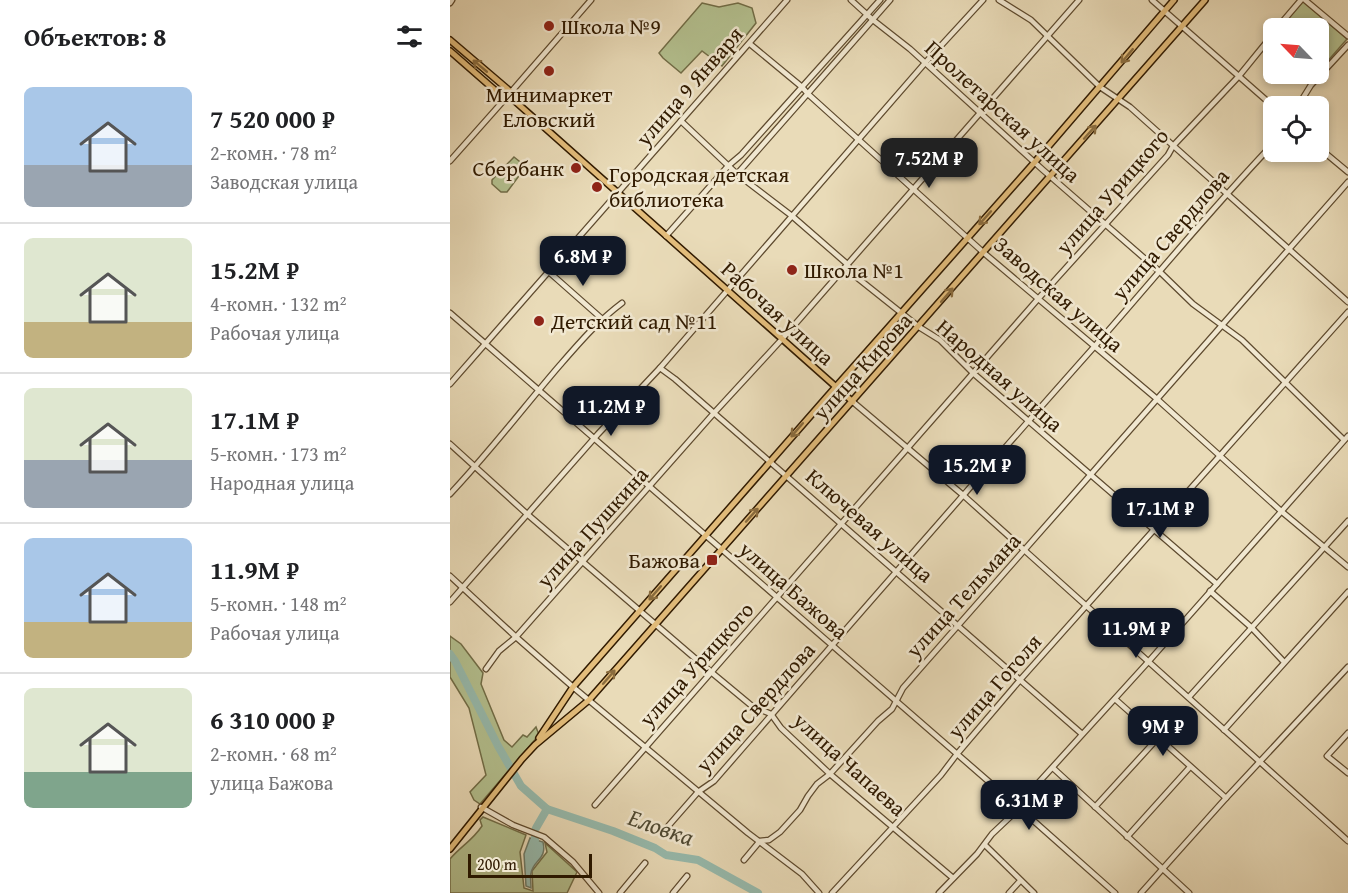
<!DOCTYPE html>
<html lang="ru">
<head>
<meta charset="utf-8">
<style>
  :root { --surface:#fff; --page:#f2f2f2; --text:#202124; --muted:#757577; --line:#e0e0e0; --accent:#111827 }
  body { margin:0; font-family:"Gentium Book Plus",serif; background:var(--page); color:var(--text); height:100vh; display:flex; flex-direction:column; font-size:22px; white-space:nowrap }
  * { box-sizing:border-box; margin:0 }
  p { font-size:20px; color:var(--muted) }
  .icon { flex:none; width:33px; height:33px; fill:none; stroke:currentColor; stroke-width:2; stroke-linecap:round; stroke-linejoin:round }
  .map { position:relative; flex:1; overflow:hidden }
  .side { display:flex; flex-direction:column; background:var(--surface); width:450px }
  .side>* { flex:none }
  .needle { width:39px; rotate:295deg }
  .fabs { position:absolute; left:813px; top:18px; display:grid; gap:12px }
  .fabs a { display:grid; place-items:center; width:66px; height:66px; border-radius:9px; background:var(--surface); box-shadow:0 3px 9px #0003; font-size:30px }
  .scale { position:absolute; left:18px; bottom:15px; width:124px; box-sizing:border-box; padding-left:6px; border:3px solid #301a00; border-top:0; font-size:16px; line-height:21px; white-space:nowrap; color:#301a00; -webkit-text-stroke:4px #f1e8d1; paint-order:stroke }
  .price { position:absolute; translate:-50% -51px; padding:0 14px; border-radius:12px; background:var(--accent); color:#fff; font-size:20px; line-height:39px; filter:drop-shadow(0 2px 3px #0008) }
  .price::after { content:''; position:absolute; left:50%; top:36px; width:18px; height:14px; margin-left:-9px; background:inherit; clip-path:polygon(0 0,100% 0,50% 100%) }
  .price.active { background:#222; color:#fff }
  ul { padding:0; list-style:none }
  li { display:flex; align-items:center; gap:18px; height:150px; padding:0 24px }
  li+li { border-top:2px solid var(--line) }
  li span { display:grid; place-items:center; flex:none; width:168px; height:120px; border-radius:9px; color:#555 }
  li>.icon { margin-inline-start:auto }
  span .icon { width:72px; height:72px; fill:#fffc; stroke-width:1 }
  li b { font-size:26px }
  h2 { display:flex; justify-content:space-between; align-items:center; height:72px; padding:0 24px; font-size:26px }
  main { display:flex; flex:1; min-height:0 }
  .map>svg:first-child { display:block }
</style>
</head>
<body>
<main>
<section class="side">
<h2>Объектов: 8<svg class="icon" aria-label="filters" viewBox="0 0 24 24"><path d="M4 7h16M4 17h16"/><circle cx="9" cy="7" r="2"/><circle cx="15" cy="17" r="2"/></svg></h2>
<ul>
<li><span style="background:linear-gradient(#a9c7e8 65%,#9aa5b1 0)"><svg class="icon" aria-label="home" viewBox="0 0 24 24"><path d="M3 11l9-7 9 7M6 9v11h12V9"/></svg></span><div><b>7 520 000 ₽</b><p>2-комн. · 78 m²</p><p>Заводская улица</p></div></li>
<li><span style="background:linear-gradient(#dfe7d0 70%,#c2b280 0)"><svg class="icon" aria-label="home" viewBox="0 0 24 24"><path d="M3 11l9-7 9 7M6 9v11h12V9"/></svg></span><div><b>15.2M ₽</b><p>4-комн. · 132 m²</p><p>Рабочая улица</p></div></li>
<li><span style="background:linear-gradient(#dfe7d0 60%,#9aa5b1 0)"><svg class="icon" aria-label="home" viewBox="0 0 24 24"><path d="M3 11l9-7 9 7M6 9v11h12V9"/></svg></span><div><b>17.1M ₽</b><p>5-комн. · 173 m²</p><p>Народная улица</p></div></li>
<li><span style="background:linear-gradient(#a9c7e8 70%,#c2b280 0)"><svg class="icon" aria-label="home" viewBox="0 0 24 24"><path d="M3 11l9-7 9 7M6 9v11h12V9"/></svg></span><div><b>11.9M ₽</b><p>5-комн. · 148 m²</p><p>Рабочая улица</p></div></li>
<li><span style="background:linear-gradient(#dfe7d0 70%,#7fa58c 0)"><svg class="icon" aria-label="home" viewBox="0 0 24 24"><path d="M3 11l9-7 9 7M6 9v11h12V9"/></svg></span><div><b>6 310 000 ₽</b><p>2-комн. · 68 m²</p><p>улица Бажова</p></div></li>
</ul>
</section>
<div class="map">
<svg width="898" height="893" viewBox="0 0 898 893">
  <rect width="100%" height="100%" fill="#e9dbb8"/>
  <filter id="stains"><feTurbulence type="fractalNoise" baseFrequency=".00333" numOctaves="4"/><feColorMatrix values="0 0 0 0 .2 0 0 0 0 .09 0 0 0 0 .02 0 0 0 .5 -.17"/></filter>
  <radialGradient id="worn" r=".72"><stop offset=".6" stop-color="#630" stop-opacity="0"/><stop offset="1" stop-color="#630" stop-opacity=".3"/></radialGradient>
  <g fill="#b4c190" stroke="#726e48" stroke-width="1.5">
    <polygon points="853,1 897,39 869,71 868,28 830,28"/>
    <polygon points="252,3 269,7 288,3 302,8 306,23 272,66 252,51 231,73 213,58 209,53"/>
    <polygon points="64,157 74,165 74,169 57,192 51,192 42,184 42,180"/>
    <polygon points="0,636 11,644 33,673 31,684 54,740 62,747 73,735 77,737 86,727 89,735 30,804 24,800 20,792 36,775 19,708 0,677"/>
    <path d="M33,817L76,835L70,852L74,888L83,891L82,871L97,852L95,843L127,872L117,893H0V859C11,846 22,841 32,826L30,820Z"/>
  </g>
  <path fill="#97bbae" stroke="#6e7b68" stroke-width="1.5" d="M80,838L93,842C97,860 84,859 81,873C80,877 81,883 81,888L76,886L74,854Z"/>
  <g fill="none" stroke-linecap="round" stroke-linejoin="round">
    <g stroke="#97bbae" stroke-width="8">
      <polyline points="0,654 5,661 48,746 71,786 97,809 163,831 205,848 216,855 248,860 308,893"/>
      <polyline points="86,828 97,809"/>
      <polyline points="85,840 85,836"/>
    </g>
    <g stroke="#5e4a2e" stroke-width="7">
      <g id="minor">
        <polyline points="401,0 423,20 460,49 593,170 709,271 743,304 792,340 894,440"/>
        <polyline points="549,0 581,20 650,87 680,107 898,302"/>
        <polyline points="702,0 824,107"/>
        <polyline points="855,0 898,36"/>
        <polyline points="0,3 2,0"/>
        <polyline points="827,28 851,0"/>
        <polyline points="300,44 352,87 358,94 534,253 707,399 831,511 898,567"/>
        <polyline points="61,92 141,0"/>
        <polyline points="848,106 861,85 898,45"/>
        <polyline points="231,121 287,174 342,216 396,263 405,276 469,327 490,340 523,373 767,584"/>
        <polyline points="868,147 898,172"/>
        <polyline points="0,161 55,99"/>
        <polyline points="287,174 440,0"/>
        <polyline points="216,236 278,166 291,155 430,0"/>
        <polyline points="99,272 151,318"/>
        <polyline points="0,313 568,807 665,893"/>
        <polyline points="210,368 225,379 632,734"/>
        <polyline points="0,384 337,0"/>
        <polyline points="403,402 513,495 898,841"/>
        <polyline points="0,444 77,514 261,672 302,706 321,714 331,728 380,774 503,878"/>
        <path d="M0,494C39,453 73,408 110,365C130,342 148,321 172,303"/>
        <polyline points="0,576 66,637 123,687 298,833 352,874 369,893"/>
        <polyline points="760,591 802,628 834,662"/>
        <polyline points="0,602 148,434 210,368 475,63 533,0"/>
        <polyline points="36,669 49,651 66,637 264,413 333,338 629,0"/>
        <polyline points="739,697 898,521"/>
        <polyline points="665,699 776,798"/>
        <polyline points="774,730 898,592"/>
        <polyline points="898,733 877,756 898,773"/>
        <polyline points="603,768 739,893"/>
        <polyline points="145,805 588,299 718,155 723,146 789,76 824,33"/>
        <polyline points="31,807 63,825 94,837 123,862 149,893"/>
        <polyline points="645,807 708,738"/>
        <path d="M213,832L248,792L264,781C390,636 516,491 644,347C704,279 761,209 824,143"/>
        <polyline points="677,837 740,767"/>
        <polyline points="535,845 584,893"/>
        <polyline points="294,860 310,841 319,840 330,832 350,810 358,796 367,784 380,774 428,721 442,709 453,688 898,182"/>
        <polyline points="170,893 195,863"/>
        <polyline points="223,893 237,876"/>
        <polyline points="382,893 491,775 507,754 570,680 898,312"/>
        <polyline points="489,893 527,854 542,834 561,816 590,781 699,661 898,436"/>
        <polyline points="559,893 570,881"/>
        <polyline points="691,893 776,798 898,667"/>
      </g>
    </g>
    <g stroke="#301a00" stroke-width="8">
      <g id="major">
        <polyline points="0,40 61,92 55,99 0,51"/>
        <polyline points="58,95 403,402"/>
        <polyline points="89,738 123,687 376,398 584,163 724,0"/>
        <polyline points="0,849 72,759 85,745 139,700 755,0"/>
      </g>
    </g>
    <use href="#minor" stroke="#f1e8d1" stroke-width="4.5"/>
    <use href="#major" stroke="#e4be7c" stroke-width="5"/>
  </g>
  <defs><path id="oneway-shaft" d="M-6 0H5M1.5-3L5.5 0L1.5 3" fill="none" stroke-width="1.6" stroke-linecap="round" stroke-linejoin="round" transform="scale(1.5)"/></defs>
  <g stroke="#8a6c3e">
    <use href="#oneway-shaft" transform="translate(677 56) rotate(130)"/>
    <use href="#oneway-shaft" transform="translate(30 66) rotate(-140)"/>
    <use href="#oneway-shaft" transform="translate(640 132) rotate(-48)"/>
    <use href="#oneway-shaft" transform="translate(535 218) rotate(132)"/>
    <use href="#oneway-shaft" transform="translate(497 295) rotate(-49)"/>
    <use href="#oneway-shaft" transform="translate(347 430) rotate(131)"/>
    <use href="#oneway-shaft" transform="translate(302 515) rotate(-48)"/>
    <use href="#oneway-shaft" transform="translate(205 593) rotate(131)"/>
    <use href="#oneway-shaft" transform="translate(159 677) rotate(-49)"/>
  </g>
  <g fill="#8f2418" stroke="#f1e8d1" stroke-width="2">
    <circle cx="99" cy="26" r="6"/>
    <circle cx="99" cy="71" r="6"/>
    <circle cx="126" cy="168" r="6"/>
    <circle cx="147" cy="187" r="6"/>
    <circle cx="342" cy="270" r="6"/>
    <circle cx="89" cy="321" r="6"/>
    <rect x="256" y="554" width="12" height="12" rx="3"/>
  </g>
  <g text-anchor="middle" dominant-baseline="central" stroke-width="5" stroke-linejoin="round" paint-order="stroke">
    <g font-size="22" fill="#301a00" stroke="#f1e8d1" text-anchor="start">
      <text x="111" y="26">Школа №9</text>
      <text x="99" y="94" text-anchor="middle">Минимаркет<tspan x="99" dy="25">Еловский</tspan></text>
      <text x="114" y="168" text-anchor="end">Сбербанк</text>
      <text x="159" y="174">Городская детская<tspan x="159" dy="25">библиотека</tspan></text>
      <text x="354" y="270">Школа №1</text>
      <text x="101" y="321">Детский сад №11</text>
      <text x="250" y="560" text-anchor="end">Бажова</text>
    </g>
    <g font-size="22" fill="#301a00" stroke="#f1e8d1">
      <text transform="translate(239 86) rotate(-49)">улица 9 Января</text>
      <text transform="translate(553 111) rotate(42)">Пролетарская улица</text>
      <text transform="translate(662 191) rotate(-49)">улица Урицкого</text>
      <text transform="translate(720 234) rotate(-49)">улица Свердлова</text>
      <text transform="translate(609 294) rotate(41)">Заводская улица</text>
      <text transform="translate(328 313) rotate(42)">Рабочая улица</text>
      <text transform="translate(412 366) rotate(-48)">улица Кирова</text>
      <text transform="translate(550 375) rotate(41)">Народная улица</text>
      <text transform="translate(420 525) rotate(41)">Ключевая улица</text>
      <text transform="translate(142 527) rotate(-48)">улица Пушкина</text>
      <text transform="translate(344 590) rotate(41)">улица Бажова</text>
      <text transform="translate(513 595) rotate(-48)">улица Тельмана</text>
      <text transform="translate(246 664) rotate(-48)">улица Урицкого</text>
      <text transform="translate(544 686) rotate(-49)">улица Гоголя</text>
      <text transform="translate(305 707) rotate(-48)">улица Свердлова</text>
      <text transform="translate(400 764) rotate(42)">улица Чапаева</text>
    </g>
    <g font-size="24" font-style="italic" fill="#4f4a34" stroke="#f1e8d1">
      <text transform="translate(211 827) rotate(19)">Еловка</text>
    </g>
  </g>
  <rect width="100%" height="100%" filter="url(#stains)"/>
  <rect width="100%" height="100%" fill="url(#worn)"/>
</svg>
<div class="fabs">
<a><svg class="needle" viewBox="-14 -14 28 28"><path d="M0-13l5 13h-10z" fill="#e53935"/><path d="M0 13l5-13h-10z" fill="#757577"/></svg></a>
<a><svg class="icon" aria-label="locate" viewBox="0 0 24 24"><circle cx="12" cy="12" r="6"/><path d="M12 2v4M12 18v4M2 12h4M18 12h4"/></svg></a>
</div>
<div class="scale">200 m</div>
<b class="price active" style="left:479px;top:189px">7.52M ₽</b>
<b class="price" style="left:133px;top:287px">6.8M ₽</b>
<b class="price" style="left:161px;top:437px">11.2M ₽</b>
<b class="price" style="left:527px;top:496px">15.2M ₽</b>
<b class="price" style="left:710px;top:539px">17.1M ₽</b>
<b class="price" style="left:686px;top:659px">11.9M ₽</b>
<b class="price" style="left:713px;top:757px">9M ₽</b>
<b class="price" style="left:579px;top:831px">6.31M ₽</b>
</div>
</main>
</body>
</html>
